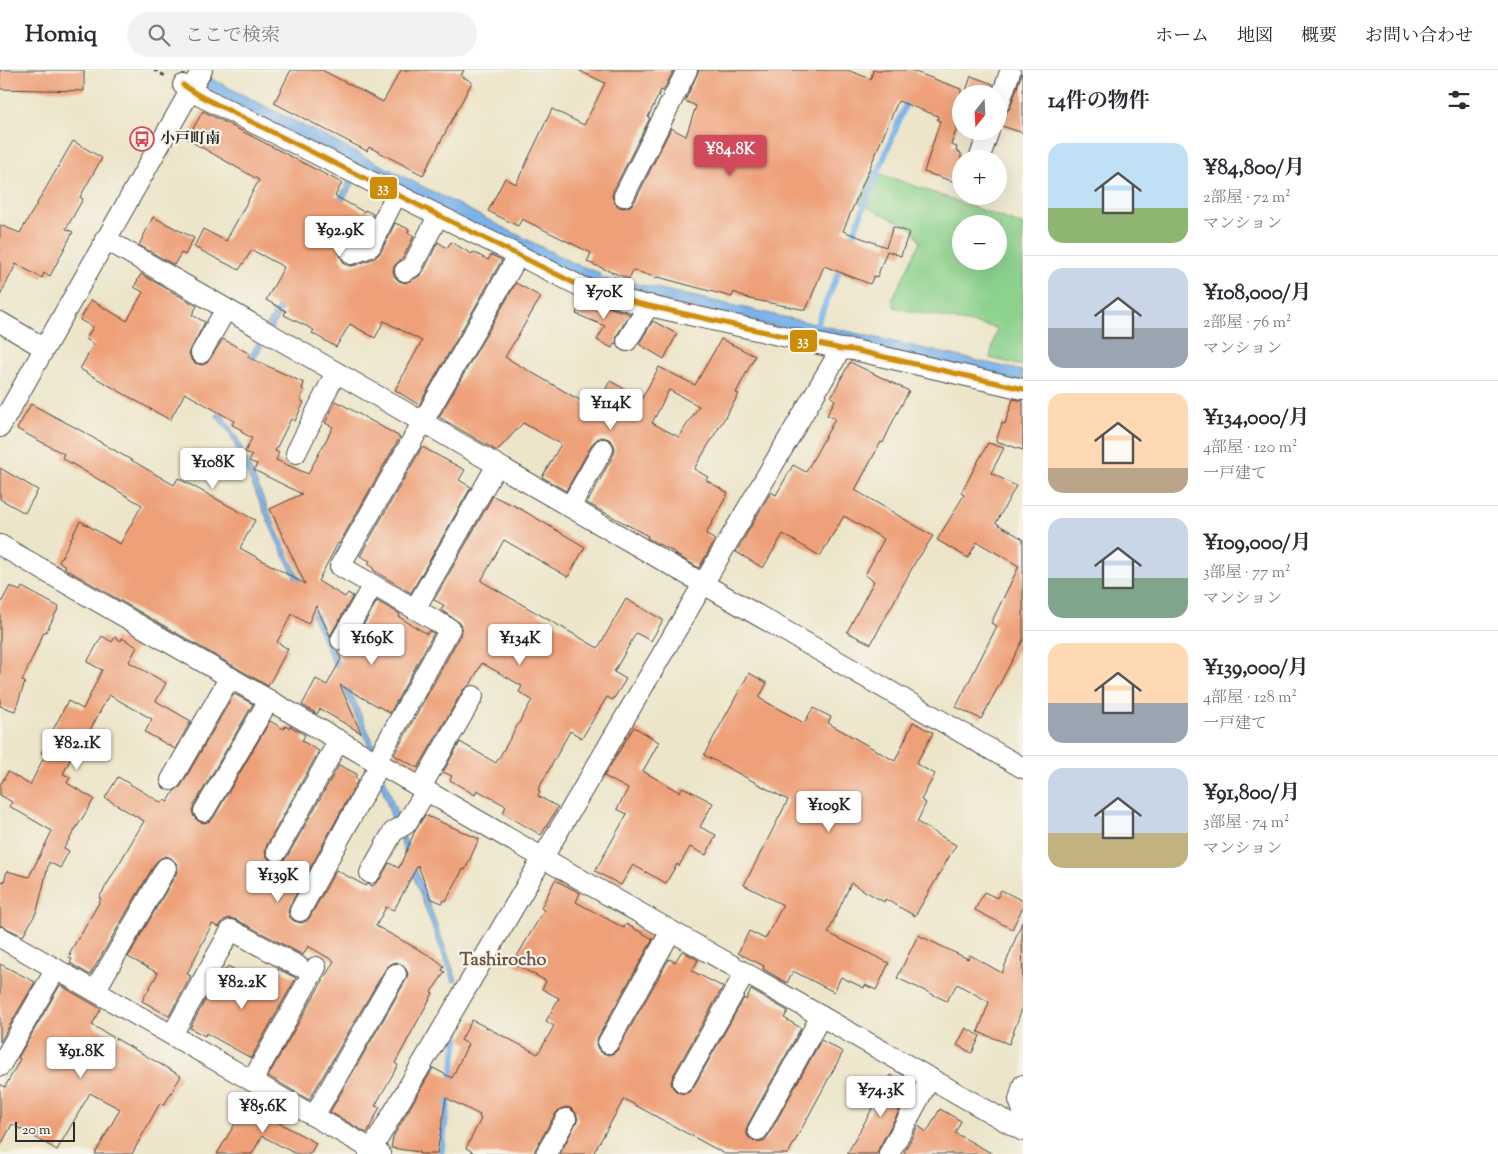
<!DOCTYPE html>
<html lang="ja">
<head>
<meta charset="utf-8">
<style>
  :root { --surface:#fff; --page:#f2f2f3; --text:#2b2b33; --muted:#7c7c81; --line:#e1e1e2; --accent:#d1495b }
  body { margin:0; font-family:"Sorts Mill Goudy","Noto Serif JP",serif; background:var(--page); color:var(--text); height:100vh; display:flex; flex-direction:column; font-size:19px; white-space:nowrap }
  * { box-sizing:border-box; margin:0 }
  p { font-size:16px; color:var(--muted) }
  .icon { flex:none; width:28px; height:28px; fill:none; stroke:currentColor; stroke-width:2; stroke-linecap:round; stroke-linejoin:round }
  .map { position:relative; flex:1; overflow:hidden }
  .sheet { display:flex; flex-direction:column; background:var(--surface); width:475px }
  .sheet>* { flex:none }
  .needle { width:32px; rotate:198deg }
  .fabs { position:absolute; left:952px; top:15px; display:grid; gap:10px }
  .fabs a { display:grid; place-items:center; width:55px; height:55px; border-radius:50%; background:var(--surface); box-shadow:0 5px 20px #0002; font-size:25px }
  .scale { position:absolute; left:15px; bottom:12px; width:60px; box-sizing:border-box; padding-left:5px; border:2px solid #2b2b2b; border-top:0; font-size:14px; line-height:18px; white-space:nowrap; color:#2b2b2b; -webkit-text-stroke:4px #f7f3e8; paint-order:stroke }
  .price { position:absolute; translate:-50% -42px; padding:0 11px; border-radius:5px; background:#fff; color:#222; font-size:16px; line-height:32px; filter:drop-shadow(0 1px 2px #0008) }
  .price::after { content:''; position:absolute; left:50%; top:30px; width:15px; height:11px; margin-left:-8px; background:inherit; clip-path:polygon(0 0,100% 0,50% 100%) }
  .price.current { background:var(--accent); color:#fff }
  ul { padding:0; list-style:none }
  li { display:flex; align-items:center; gap:15px; height:125px; padding:0 25px }
  li+li { border-top:1px solid var(--line) }
  li span { display:grid; place-items:center; flex:none; width:140px; height:100px; border-radius:15px; color:#555 }
  li>.icon { margin-inline-start:auto }
  span .icon { width:60px; height:60px; fill:#fffc; stroke-width:1 }
  li b { font-size:21px }
  h2 { display:flex; justify-content:space-between; align-items:center; height:60px; padding:0 25px; font-size:21px }
  header { display:flex; align-items:center; gap:30px; box-sizing:border-box; height:70px; padding:0 25px; background:var(--surface); border-bottom:1px solid var(--line) }
  header strong { font-size:24px }
  nav { display:flex; gap:28px; margin-inline-start:auto; font-size:18px }
  .search { width:350px; height:45px; background:var(--page); display:flex; align-items:center; gap:12px; box-sizing:border-box; padding:0 18px; border-radius:28px; color:var(--muted); font-size:19px }
  main { display:flex; flex:1; min-height:0 }
  .map>svg:first-child { display:block }
</style>
</head>
<body>
<header>
<strong>Homiq</strong>
<div class="search"><svg class="icon" aria-label="search" viewBox="0 0 24 24"><circle cx="10" cy="10" r="6"/><path d="M15 15l6 6"/></svg>ここで検索</div>
<nav><a>ホーム</a><a>地図</a><a>概要</a><a>お問い合わせ</a></nav>
</header>
<main>
<div class="map">
<svg width="1023" height="1084" viewBox="0 0 1023 1084">
  <rect width="100%" height="100%" fill="#f7f3e8"/>
  <filter id="ink" filterUnits="userSpaceOnUse"><feTurbulence type="fractalNoise" baseFrequency=".02" numOctaves="2"/><feDisplacementMap in="SourceGraphic" scale="10" xChannelSelector="R" yChannelSelector="G"/><feConvolveMatrix kernelMatrix="1 2 1 2 8 2 1 2 1" color-interpolation-filters="sRGB"/></filter>
  <filter id="wash" filterUnits="userSpaceOnUse"><feTurbulence type="fractalNoise" baseFrequency=".0096" numOctaves="4" result="noise"/><feDisplacementMap in="SourceGraphic" scale="20" xChannelSelector="R" yChannelSelector="G"/><feGaussianBlur stdDeviation="1.12" result="paint"/><feColorMatrix in="noise" values="0 0 0 0 0 0 0 0 0 0 0 0 0 0 0 0 0 1.4 0 .05"/><feComposite in="paint" operator="in"/></filter>
  <g filter="url(#wash)">
    <rect width="100%" height="100%" fill="#ece5c9"/>
    <path fill="#8cd28d" stroke="#5c7e5c" fill-rule="evenodd" d="M873,101L1023,155V296L990,288L997,258L895,238L892,230L920,172L912,158L859,133ZM961,154H999V191H961Z"/>
    <g fill="#7ab3ea" stroke="#526f8a">
      <polygon points="208,7 573,193 600,203 597,214 356,109 223,346 237,367 279,465 313,536 373,672 406,771 457,910 453,912 392,749 368,674 309,538 275,467 230,364 216,346 349,110 203,17"/>
      <polygon points="616,209 1023,301 1023,312 612,220"/>
    </g>
    <g fill="none" stroke-linecap="round" stroke-linejoin="round">
      <g stroke="#7ab3ea" stroke-width="6">
        <polyline points="850,172 909,26"/>
        <polyline points="592,206 620,216"/>
        <polyline points="815,259 841,196"/>
        <polyline points="441,1084 460,949 459,941"/>
      </g>
    </g>
    <g id="blocks">
      <g fill="#eea078" fill-rule="evenodd">
        <polygon points="0,0 84,0 84,21 0,19"/>
        <polygon points="291,0 322,0 383,32 401,0 464,0 461,6 472,12 423,105 369,77 367,81 274,33"/>
        <polygon points="578,0 674,0 663,21 661,20 648,47 650,48 613,121 612,126 614,132 619,137 624,138 630,136 635,131 671,58 686,66 696,36 685,31 699,0 847,0 871,9 873,0 910,0 961,19 961,46 951,75 957,77 956,81 961,83 961,114 924,102 940,51 937,50 938,46 898,31 843,161 886,177 893,157 909,162 901,186 887,181 877,207 874,206 870,214 824,196 806,240 750,229 734,222 732,227 658,207 657,208 633,200 629,209 587,192 591,183 522,149 518,156 488,141 505,108 516,114 552,39 584,55 605,13"/>
        <polygon points="1022,3 1023,3 1023,63 1002,56 1006,43 1010,38"/>
        <polygon points="971,6 993,14 990,24 965,24"/>
        <polygon points="203,41 342,113 335,126 364,142 365,140 373,144 361,168 348,173 342,177 340,183 341,188 345,194 351,196 356,195 375,188 381,182 395,153 409,159 408,163 414,166 403,188 395,195 393,200 394,206 399,211 405,213 418,207 423,202 438,172 447,178 451,172 472,184 473,182 488,190 491,185 502,190 419,335 395,320 422,271 384,251 375,268 350,254 336,277 312,263 314,260 284,245 286,241 266,230 284,197 252,180 239,200 194,177 203,159 226,171 259,110 187,69"/>
        <polygon points="73,71 102,88 80,127 83,129 66,159 73,162 50,206 44,203 42,208 16,194 0,226 0,155 20,163"/>
        <polygon points="153,147 194,168 185,185 181,183 174,195 139,175"/>
        <polygon points="141,204 197,236 192,245 205,252 189,283 191,289 195,293 202,295 207,293 223,269 250,284 248,287 304,313 302,319 304,320 300,330 304,332 295,351 291,349 275,381 279,383 276,390 308,404 333,357 325,353 336,331 400,367 339,474 338,473 318,511 345,527 348,523 353,526 330,566 316,536 308,554 292,544 277,572 288,579 268,616 64,498 66,496 59,492 80,451 120,474 142,435 62,388 64,384 17,359 31,334 78,359 174,415 178,408 255,450 240,478 305,514 270,439 302,424 254,400 257,394 249,391 252,385 245,382 252,368 241,362 242,360 232,355 234,351 185,323 170,350 80,299 94,274 86,269 93,257 80,250 91,230 127,251 143,222 134,217"/>
        <path d="M516,213L541,227L505,287L595,339L610,311L642,328L659,297L695,315L721,269L755,286L736,323L739,324L694,399L708,407L706,410L728,423L706,464L715,470L699,498L675,484L676,483L647,468L648,466L587,433L614,384L615,378L613,373L609,369L602,367L597,369L593,373L566,421L542,407L561,374L523,353L497,381L439,347ZM669,320L699,336L679,367L652,353Z"/>
        <polygon points="582,229 630,244 617,265 616,274 614,273 612,278 597,270 605,256 576,244"/>
        <polygon points="653,251 677,264 664,289 639,274"/>
        <polygon points="850,292 909,321 895,347 883,373 881,372 855,420 933,466 918,489 917,489 871,574 847,562 874,511 865,505 884,469 844,446 820,486 783,464 763,498 736,482 771,422 776,425 793,395 806,402 835,349 827,345 835,330 831,327"/>
        <polygon points="1013,329 1023,331 1023,380 996,371 1002,353 1005,354"/>
        <polygon points="988,373 1004,378 991,403 1016,416 996,453 1023,469 1023,570 981,649 956,637 997,556 991,553 1019,496 977,472 968,488 937,470 964,425 961,423"/>
        <polygon points="422,377 465,400 459,410 471,417 411,523 373,500 374,498 368,494 370,491 360,486"/>
        <polygon points="0,398 38,420 25,443 0,429"/>
        <polygon points="493,426 519,438 585,477 568,507 504,470 481,511 598,578 626,529 663,550 651,571 636,563 614,602 626,609 613,630 607,627 582,668 570,661 538,720 540,721 538,726 558,737 541,765 503,743 506,736 477,720 475,725 450,710 452,706 443,702 460,672 496,693 532,630 519,622 522,616 482,593 470,615 463,620 418,698 394,685 461,564 462,558 460,553 441,540 444,535 434,530"/>
        <polygon points="10,516 20,521 22,517 59,537 46,562 44,562 22,611 25,612 15,641 0,636 0,535"/>
        <polygon points="377,531 400,544 399,547 427,564 429,561 434,563 390,643 340,615 361,663 320,639 317,644 302,635 316,609 327,615 341,589 337,581 346,580 351,576"/>
        <polygon points="102,566 112,572 115,567 121,571 122,568 137,577 129,592 166,613 156,631 191,651 175,679 145,662 152,649 109,625 89,662 85,660 63,704 70,707 67,713 94,729 64,778 69,781 60,798 49,792 37,841 23,866 0,855 0,811 4,812 7,801 29,807 52,761 9,736 12,732 0,725 0,715 8,702 30,715 45,685 41,683 68,631 83,639 102,600 87,592"/>
        <polygon points="749,603 767,613 759,628 804,653 813,638 831,647 828,653 895,691 913,652 933,663 916,694 935,704 921,730 926,733 917,752 956,775 915,846 885,829 884,832 851,813 828,863 889,893 876,920 865,915 864,918 841,907 834,922 793,901 787,913 763,899 764,896 738,883 749,861 765,869 783,835 744,815 788,730 704,685"/>
        <polygon points="234,624 253,634 194,735 192,741 194,747 198,751 204,753 210,751 214,747 270,651 284,659 285,656 289,658 290,656 305,665 302,671 319,681 267,775 265,782 267,787 271,791 278,793 283,791 287,787 339,695 357,704 355,708 358,710 290,835 288,842 290,848 294,851 301,853 307,851 310,847 336,800 366,816 367,814 373,816 380,809 389,793 399,798 414,763 425,745 479,769 465,800 463,799 446,831 444,830 442,833 430,828 418,795 394,840 386,837 376,856 434,888 444,896 442,900 445,902 431,922 433,923 395,993 398,995 375,1036 380,1037 367,1063 330,1042 406,910 408,904 406,899 401,894 396,892 391,894 386,898 309,1030 268,1006 334,891 308,876 303,885 237,850 230,848 224,850 219,857 212,854 187,904 191,906 169,946 142,931 158,903 128,887 176,804 178,798 176,793 171,788 166,786 161,788 156,792 90,905 70,893 72,889 69,887 71,885 69,884 78,868 79,868 101,829 99,828 144,751 105,728 118,707 162,733 164,730 168,732 174,721 181,716"/>
        <polygon points="634,657 659,672 643,701 679,722 683,717 713,733 700,757 716,765 706,785 690,777 679,796 677,794 666,813 633,795 621,815 595,801 627,744 617,739 628,719 604,706"/>
        <polygon points="555,810 580,823 576,832 624,858 626,854 653,869 598,967 596,974 598,979 602,983 609,985 614,983 618,979 669,889 675,892 682,881 698,890 692,901 723,917 673,1006 671,1013 673,1018 677,1022 684,1024 689,1022 693,1018 744,928 746,930 751,920 788,941 784,948 801,958 748,1054 746,1061 748,1067 752,1070 759,1072 765,1070 768,1066 821,970 843,982 788,1084 725,1084 624,1029 593,1084 560,1084 578,1049 576,1043 571,1038 566,1037 560,1039 556,1043 536,1078 534,1084 476,1084 466,1078 481,1049 479,1047 480,1045 446,1028 437,1084 419,1084 419,1082 391,1078 393,1067 433,998 452,1008 468,974 461,970 472,950 538,984 554,956 546,951 559,928 542,919 546,911 513,893 544,840 541,838"/>
        <polygon points="1001,820 1023,831 1023,837 1012,859 975,840 984,822 997,828"/>
        <polygon points="1022,852 1023,936 1009,974 978,962 989,932 957,914 947,931 897,908 918,865 968,889 970,885 1002,903"/>
        <polygon points="0,894 35,912 0,972"/>
        <polygon points="228,896 269,919 278,899 296,908 251,988 206,963 205,966 190,958 213,916 216,917"/>
        <polygon points="60,915 101,939 92,955 181,1006 164,1035 160,1033 132,1084 95,1084 120,1039 90,1023 57,1080 12,1054 0,1077 0,1014 5,1017 20,989 18,988"/>
        <polygon points="966,958 980,966 972,983 957,975"/>
        <polygon points="891,1005 912,1017 879,1078 877,1084 847,1084"/>
        <polygon points="248,1032 274,1046 272,1049 316,1073 310,1084 296,1084 262,1066 252,1084 217,1084"/>
        <polygon points="940,1039 961,1051 955,1063 993,1084 907,1084 904,1082 918,1056 927,1062"/>
      </g>
    </g>
  </g>
  <g filter="url(#ink)">
    <use href="#blocks" fill-opacity="0" stroke="#484743" stroke-width="1"/>
    <g fill="none" stroke-linecap="round" stroke-linejoin="round">
      <g stroke="#484743" stroke-width="22">
        <g id="street">
          <polyline points="183,15 200,26 582,217 636,233 841,279 854,280 1023,319"/>
          <polyline points="999,34 1010,2"/>
          <polyline points="979,89 989,61"/>
          <polyline points="624,126 687,0"/>
          <polyline points="105,169 1023,698"/>
          <polyline points="352,184 370,177 396,125"/>
          <polyline points="405,201 412,197 438,146"/>
          <polyline points="0,252 44,278"/>
          <polyline points="627,271 649,235"/>
          <polyline points="201,283 226,239"/>
          <polyline points="0,357 202,0"/>
          <polyline points="296,383 336,302"/>
          <polyline points="570,437 603,379"/>
          <polyline points="0,475 543,788 1023,1061"/>
          <polyline points="415,539 497,395"/>
          <polyline points="341,570 373,515"/>
          <polyline points="376,692 450,559 340,496 518,186"/>
          <polyline points="171,710 230,607"/>
          <polyline points="421,717 473,626"/>
          <polyline points="204,741 269,630"/>
          <polyline points="277,781 339,670"/>
          <polyline points="370,803 393,762 406,754 426,721"/>
          <polyline points="300,841 380,694"/>
          <polyline points="0,867 380,1084"/>
          <polyline points="95,921 166,798"/>
          <polyline points="172,965 231,860 298,896"/>
          <polyline points="608,973 671,861"/>
          <polyline points="0,996 56,899"/>
          <polyline points="252,1011 316,897"/>
          <polyline points="683,1012 745,903"/>
          <polyline points="1023,1015 1019,1030 1023,1041"/>
          <polyline points="314,1046 396,904"/>
          <polyline points="758,1060 821,946"/>
          <polyline points="369,1084 841,279"/>
          <polyline points="546,1084 566,1049"/>
          <polyline points="889,1084 930,1008"/>
        </g>
      </g>
      <polyline stroke="#484743" stroke-width="3" stroke-dasharray="4 4" stroke-linecap="butt" points="154,0 167,7"/>
      <use href="#street" stroke="#fff" stroke-width="20"/>
      <g stroke="#f7f3e8" stroke-width="9">
        <polyline id="bus-1" points="183,15 200,26 582,217 636,233 841,279 854,280 1023,319"/>
      </g>
      <use href="#bus-1" stroke="#ce8d09" stroke-width="5"/>
    </g>
  </g>
  <defs>
    <g id="bus-ring" transform="scale(1.25)"><circle r="9.5" fill="#f7f3e8" stroke="#d1495b" stroke-width="1.5"/><path d="M-5-6H5V4H4V6H2V4H-2V6H-4V4H-5ZM-3.5-4V0h7V-4ZM-3.5 1.2v1.5H-2V1.2ZM2 1.2v1.5H3.5V1.2Z" fill="#d1495b"/></g>
  </defs>
  <g fill-rule="evenodd">
    <use href="#bus-ring" x="142" y="69"/>
  </g>
  <g text-anchor="middle" dominant-baseline="central" stroke-width="4.5" stroke-linejoin="round" paint-order="stroke">
    <g font-size="15" font-weight="bold" fill="#2b2b2b" stroke="#f7f3e8" text-anchor="start">
      <text x="160" y="69">小戸町南</text>
    </g>
    <g font-size="18" font-weight="bold" fill="#6f5446" stroke="#f7f3e8">
      <text x="503" y="891">Tashirocho</text>
    </g>
  </g>
  <g stroke="#f7f3e8" stroke-width="2">
    <rect x="369" y="106" width="29" height="24" rx="5" fill="#ce8d09"/>
    <rect x="789" y="259" width="29" height="24" rx="5" fill="#ce8d09"/>
  </g>
  <g font-size="14" text-anchor="middle" font-weight="bold" fill="#fff">
    <text x="383" y="122">33</text>
    <text x="803" y="275">33</text>
  </g>
</svg>
<div class="fabs">
<a><svg class="needle" viewBox="-14 -14 28 28"><path d="M0-13l5 13h-10z" fill="#e53935"/><path d="M0 13l5-13h-10z" fill="#7c7c81"/></svg></a>
<a>+</a>
<a>−</a>
</div>
<div class="scale">20 m</div>
<b class="price current" style="left:730px;top:107px">¥84.8K</b>
<b class="price" style="left:340px;top:188px">¥92.9K</b>
<b class="price" style="left:604px;top:250px">¥70K</b>
<b class="price" style="left:611px;top:361px">¥114K</b>
<b class="price" style="left:213px;top:420px">¥108K</b>
<b class="price" style="left:372px;top:596px">¥169K</b>
<b class="price" style="left:520px;top:596px">¥134K</b>
<b class="price" style="left:77px;top:701px">¥82.1K</b>
<b class="price" style="left:829px;top:763px">¥109K</b>
<b class="price" style="left:278px;top:833px">¥139K</b>
<b class="price" style="left:242px;top:940px">¥82.2K</b>
<b class="price" style="left:81px;top:1009px">¥91.8K</b>
<b class="price" style="left:881px;top:1048px">¥74.3K</b>
<b class="price" style="left:263px;top:1064px">¥85.6K</b>
</div>
<section class="sheet">
<h2>14件の物件<svg class="icon" aria-label="filters" viewBox="0 0 24 24"><path d="M4 7h16M4 17h16"/><circle cx="9" cy="7" r="2"/><circle cx="15" cy="17" r="2"/></svg></h2>
<ul>
<li><span style="background:linear-gradient(#bfe0f5 65%,#8fb573 0)"><svg class="icon" aria-label="home" viewBox="0 0 24 24"><path d="M3 11l9-7 9 7M6 9v11h12V9"/></svg></span><div><b>¥84,800/月</b><p>2部屋 · 72 m²</p><p>マンション</p></div></li>
<li><span style="background:linear-gradient(#c9d6e8 60%,#9aa5b1 0)"><svg class="icon" aria-label="home" viewBox="0 0 24 24"><path d="M3 11l9-7 9 7M6 9v11h12V9"/></svg></span><div><b>¥108,000/月</b><p>2部屋 · 76 m²</p><p>マンション</p></div></li>
<li><span style="background:linear-gradient(#ffd9b3 75%,#b9a48a 0)"><svg class="icon" aria-label="home" viewBox="0 0 24 24"><path d="M3 11l9-7 9 7M6 9v11h12V9"/></svg></span><div><b>¥134,000/月</b><p>4部屋 · 120 m²</p><p>一戸建て</p></div></li>
<li><span style="background:linear-gradient(#c9d6e8 60%,#7fa58c 0)"><svg class="icon" aria-label="home" viewBox="0 0 24 24"><path d="M3 11l9-7 9 7M6 9v11h12V9"/></svg></span><div><b>¥109,000/月</b><p>3部屋 · 77 m²</p><p>マンション</p></div></li>
<li><span style="background:linear-gradient(#ffd9b3 60%,#9aa5b1 0)"><svg class="icon" aria-label="home" viewBox="0 0 24 24"><path d="M3 11l9-7 9 7M6 9v11h12V9"/></svg></span><div><b>¥139,000/月</b><p>4部屋 · 128 m²</p><p>一戸建て</p></div></li>
<li><span style="background:linear-gradient(#c9d6e8 65%,#c2b280 0)"><svg class="icon" aria-label="home" viewBox="0 0 24 24"><path d="M3 11l9-7 9 7M6 9v11h12V9"/></svg></span><div><b>¥91,800/月</b><p>3部屋 · 74 m²</p><p>マンション</p></div></li>
</ul>
</section>
</main>
</body>
</html>
